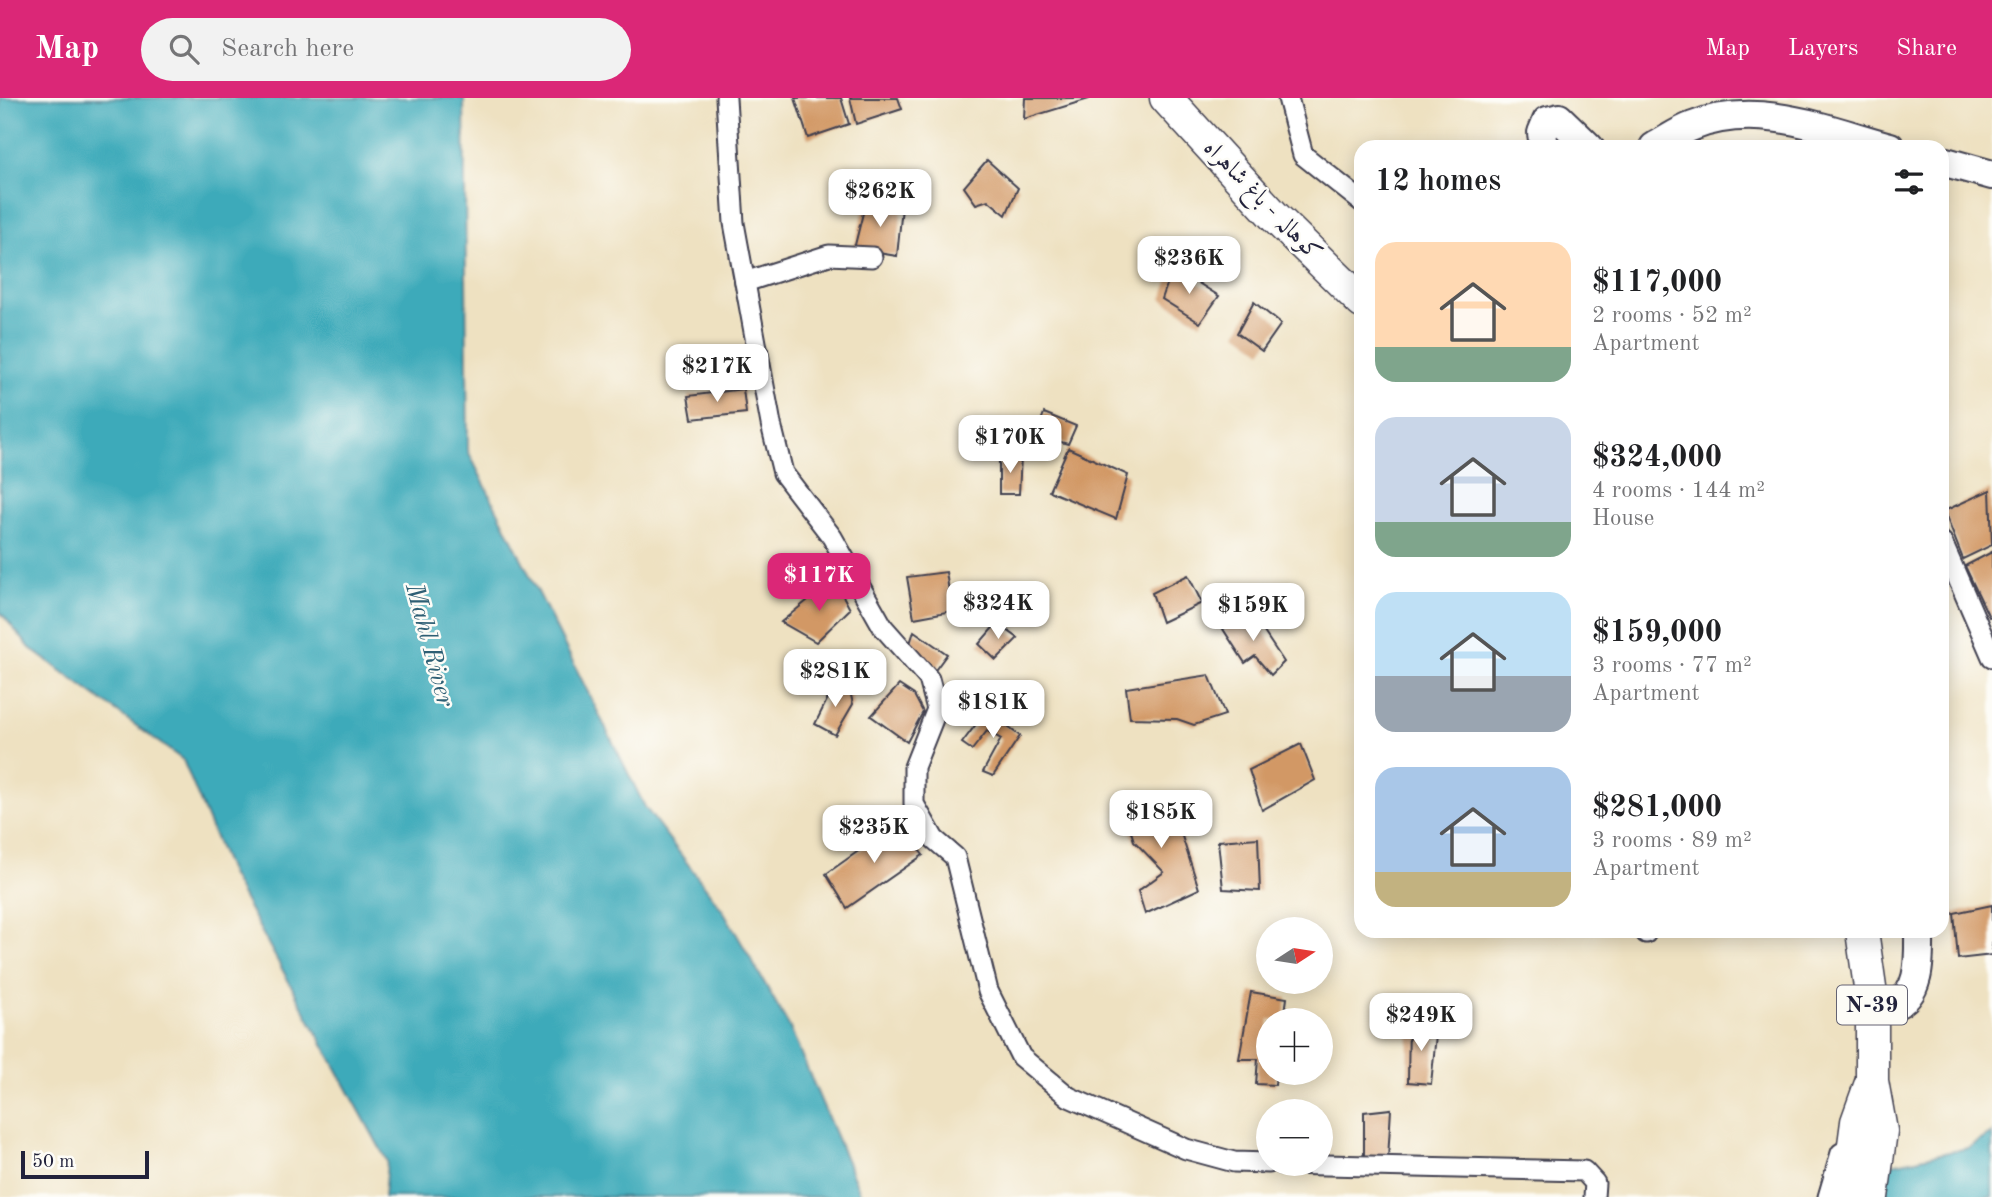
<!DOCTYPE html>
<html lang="en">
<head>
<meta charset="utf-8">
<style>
  :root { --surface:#fff; --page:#f2f2f2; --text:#202124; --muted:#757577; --accent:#db2777 }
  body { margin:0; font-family:"Old Standard TT",Amiri,serif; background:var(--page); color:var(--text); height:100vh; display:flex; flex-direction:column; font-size:26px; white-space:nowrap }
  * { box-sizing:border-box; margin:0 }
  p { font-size:23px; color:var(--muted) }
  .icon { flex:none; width:38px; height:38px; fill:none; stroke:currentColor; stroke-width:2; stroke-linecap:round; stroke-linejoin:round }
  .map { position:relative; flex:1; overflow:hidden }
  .side { position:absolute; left:1354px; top:42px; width:595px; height:798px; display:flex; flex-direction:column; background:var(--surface); border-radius:21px; box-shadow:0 4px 18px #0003 }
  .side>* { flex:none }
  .needle { width:46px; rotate:78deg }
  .controls { position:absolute; left:1256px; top:819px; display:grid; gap:14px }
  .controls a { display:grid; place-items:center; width:77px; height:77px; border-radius:50%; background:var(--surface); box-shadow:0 4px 18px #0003; font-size:35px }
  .scale { position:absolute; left:21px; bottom:18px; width:128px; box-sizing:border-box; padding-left:7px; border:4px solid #22223b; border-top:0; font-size:19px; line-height:24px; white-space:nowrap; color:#22223b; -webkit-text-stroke:5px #fdfcf7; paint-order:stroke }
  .price { position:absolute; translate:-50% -60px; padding:0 16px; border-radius:14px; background:#fff; color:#222; font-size:23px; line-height:46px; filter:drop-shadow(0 2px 4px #0008) }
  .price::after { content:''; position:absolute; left:50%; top:42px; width:21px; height:16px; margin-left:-10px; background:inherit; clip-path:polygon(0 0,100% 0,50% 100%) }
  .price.on { background:var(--accent); color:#fff }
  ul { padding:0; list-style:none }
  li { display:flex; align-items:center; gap:21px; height:175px; padding:0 21px }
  li span { display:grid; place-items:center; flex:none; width:196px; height:140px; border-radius:21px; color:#555 }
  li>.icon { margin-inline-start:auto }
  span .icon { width:84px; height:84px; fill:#fffc; stroke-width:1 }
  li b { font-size:30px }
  h2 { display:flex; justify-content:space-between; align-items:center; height:84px; padding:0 21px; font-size:30px }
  header { display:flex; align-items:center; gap:42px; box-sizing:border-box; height:98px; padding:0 35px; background:var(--accent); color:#fff }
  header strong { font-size:33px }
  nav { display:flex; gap:38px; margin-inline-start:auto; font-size:24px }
  .search { width:490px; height:63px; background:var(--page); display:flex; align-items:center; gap:18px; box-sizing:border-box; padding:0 24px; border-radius:38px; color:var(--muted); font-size:26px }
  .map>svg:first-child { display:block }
</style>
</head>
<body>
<header>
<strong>Map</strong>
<div class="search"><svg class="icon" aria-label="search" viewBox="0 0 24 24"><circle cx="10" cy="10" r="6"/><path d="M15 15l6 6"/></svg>Search here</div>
<nav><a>Map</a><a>Layers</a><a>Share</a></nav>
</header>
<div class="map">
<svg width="1992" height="1099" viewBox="0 0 1992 1099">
  <rect width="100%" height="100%" fill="#fdfcf7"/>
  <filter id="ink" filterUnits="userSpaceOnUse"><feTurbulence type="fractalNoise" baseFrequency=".0143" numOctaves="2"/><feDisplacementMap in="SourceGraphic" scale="14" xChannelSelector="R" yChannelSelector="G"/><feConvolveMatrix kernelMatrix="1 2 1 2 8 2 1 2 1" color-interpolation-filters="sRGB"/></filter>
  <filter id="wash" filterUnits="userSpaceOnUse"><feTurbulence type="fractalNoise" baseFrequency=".00686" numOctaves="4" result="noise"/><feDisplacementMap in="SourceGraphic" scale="28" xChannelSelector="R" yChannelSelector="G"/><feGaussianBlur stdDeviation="1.57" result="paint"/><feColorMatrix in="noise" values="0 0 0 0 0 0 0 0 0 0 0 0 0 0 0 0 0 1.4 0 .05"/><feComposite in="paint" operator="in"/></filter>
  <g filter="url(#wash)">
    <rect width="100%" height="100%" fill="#eee1c1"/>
    <g fill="#3caaba" stroke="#2f667a" stroke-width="2">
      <polygon points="0,0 464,0 468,353 645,709 724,814 789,928 862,1099 384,1099 387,1063 230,776 183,662 30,550 0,514"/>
      <polygon points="1992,1035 1992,1099 1872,1099 1892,1066 1968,1050"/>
    </g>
    <g id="blocks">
      <g fill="#d29865">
        <polygon points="795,0 841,0 849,26 808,40"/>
        <polygon points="850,0 898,0 902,11 856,26"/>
        <polygon points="1025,0 1089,0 1089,1 1024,21"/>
        <polygon points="987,62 1018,90 1006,117 988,102 976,106 964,89"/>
        <polygon points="866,103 902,109 897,158 854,151"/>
        <polygon points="1173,169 1219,198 1200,225 1162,201"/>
        <polygon points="1254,204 1281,226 1262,253 1237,235"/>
        <polygon points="743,291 746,315 692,321 688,298"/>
        <polygon points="1044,315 1076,328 1068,346 1036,337"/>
        <polygon points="1068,350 1128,377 1116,421 1049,393"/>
        <polygon points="1021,358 1019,396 999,396 999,359"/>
        <polygon points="1990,392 1992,447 1963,461 1944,413"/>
        <polygon points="1992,454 1992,518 1989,519 1965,468"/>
        <polygon points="946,474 952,513 914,520 907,479"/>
        <polygon points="1188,477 1202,505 1162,524 1152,495"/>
        <polygon points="834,481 850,511 816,544 781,524"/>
        <polygon points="1250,513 1284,564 1271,577 1255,558 1245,565 1223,531"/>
        <polygon points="997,525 1018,540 996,562 979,546"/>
        <polygon points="914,533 947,556 933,575 908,552"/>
        <polygon points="1209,577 1225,617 1194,627 1177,621 1130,620 1126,590"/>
        <polygon points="836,584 850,593 853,606 835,637 815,626"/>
        <polygon points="899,587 914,597 923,614 907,644 871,618"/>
        <polygon points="986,613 1020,638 993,678 983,674 1001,641 987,633 972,652 962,645"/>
        <polygon points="1301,646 1315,682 1262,712 1249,672"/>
        <polygon points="1169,698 1199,791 1145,816 1138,793 1164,774 1134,743 1121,702"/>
        <polygon points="898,725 923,757 847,810 826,776"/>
        <polygon points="1258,740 1260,793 1223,791 1218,743"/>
        <polygon points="1992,807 1992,857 1958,861 1954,815"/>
        <polygon points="1251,894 1287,900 1284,922 1269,922 1269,975 1276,975 1275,987 1256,986 1258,961 1239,961"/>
        <polygon points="1409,926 1437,927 1431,986 1408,984"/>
        <polygon points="1391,1011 1388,1060 1364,1059 1364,1014"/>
      </g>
    </g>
  </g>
  <g filter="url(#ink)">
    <use href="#blocks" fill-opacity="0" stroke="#413f4f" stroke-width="2"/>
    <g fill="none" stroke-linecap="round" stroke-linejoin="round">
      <g stroke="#413f4f" stroke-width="23">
        <g id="minor">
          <polyline points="726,0 734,125 771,326 783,375 832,439 883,529 929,581 937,611 914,669 914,706 934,741 955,759 988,893 1021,959 1069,999 1186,1051 1234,1064 1269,1065"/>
          <polyline points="1288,0 1303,57 1362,104"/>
          <polyline points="745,184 829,157 872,159"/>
          <polyline points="1942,444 1992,559"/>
          <polyline points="1646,833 1646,835"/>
          <polyline points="1282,1066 1584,1073 1595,1085 1594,1099"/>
          <polyline points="1828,1099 1841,1055"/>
        </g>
      </g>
      <g stroke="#413f4f" stroke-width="32">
        <g id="secondary">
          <polyline points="1544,49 1542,35 1547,23 1559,20 1589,49"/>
          <path d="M1654,49C1667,42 1679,33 1693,28C1758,2 1827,32 1890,49"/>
          <polyline points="1942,63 1992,77"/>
          <path d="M1871,909C1878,908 1887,909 1894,907C1922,897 1919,857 1919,833"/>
        </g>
      </g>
      <g stroke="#413f4f" stroke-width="35">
        <g id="primary">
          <polyline points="1166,0 1275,119 1362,204"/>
          <polyline points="1862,833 1872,903 1872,983 1881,1033 1872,1099"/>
          <polyline points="1847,1099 1857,1024 1871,985"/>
        </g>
      </g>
      <use href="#minor" stroke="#fff" stroke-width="19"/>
      <use href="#secondary" stroke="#fff" stroke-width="28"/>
      <use href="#primary" stroke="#fff" stroke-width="32"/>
    </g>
  </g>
  <g text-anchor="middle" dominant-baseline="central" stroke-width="5" stroke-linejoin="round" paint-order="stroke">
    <rect fill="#fdfcf7" stroke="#646373" stroke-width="2" x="1837" y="887.5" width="70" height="39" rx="5"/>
    <g font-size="23" font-weight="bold" fill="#22223b">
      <text x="1872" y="907">N-39</text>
    </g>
    <g font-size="24" fill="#22223b" stroke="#fdfcf7">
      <text transform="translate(1262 103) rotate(46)">کوہالہ - باغ شاہراہ</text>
    </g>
    <g font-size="26" font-style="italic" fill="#2e5f74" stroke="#fdfcf7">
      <text transform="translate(429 547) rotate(75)">Mahl River</text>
    </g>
  </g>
</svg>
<div class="controls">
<a><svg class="needle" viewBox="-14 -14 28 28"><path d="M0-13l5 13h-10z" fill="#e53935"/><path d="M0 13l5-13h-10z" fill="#757577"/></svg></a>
<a>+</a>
<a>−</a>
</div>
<div class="scale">50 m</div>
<b class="price" style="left:880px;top:131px">$262K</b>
<b class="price" style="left:1189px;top:198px">$236K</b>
<b class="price" style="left:717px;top:306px">$217K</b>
<b class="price" style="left:1010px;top:377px">$170K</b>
<b class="price on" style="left:819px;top:515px">$117K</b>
<b class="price" style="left:998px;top:543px">$324K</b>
<b class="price" style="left:1253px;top:545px">$159K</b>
<b class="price" style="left:835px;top:611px">$281K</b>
<b class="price" style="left:993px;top:642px">$181K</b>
<b class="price" style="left:1161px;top:752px">$185K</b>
<b class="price" style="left:874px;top:767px">$235K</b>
<b class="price" style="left:1421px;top:955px">$249K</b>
<section class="side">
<h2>12 homes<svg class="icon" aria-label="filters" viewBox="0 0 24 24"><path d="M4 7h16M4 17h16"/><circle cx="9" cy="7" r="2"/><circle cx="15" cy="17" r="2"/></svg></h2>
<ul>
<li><span style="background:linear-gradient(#ffd9b3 75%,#7fa58c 0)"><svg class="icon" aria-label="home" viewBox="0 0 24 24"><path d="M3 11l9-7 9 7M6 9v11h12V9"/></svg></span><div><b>$117,000</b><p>2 rooms · 52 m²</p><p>Apartment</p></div></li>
<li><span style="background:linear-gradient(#c9d6e8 75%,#7fa58c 0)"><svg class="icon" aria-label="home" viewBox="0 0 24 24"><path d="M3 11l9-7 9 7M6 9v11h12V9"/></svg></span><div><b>$324,000</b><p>4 rooms · 144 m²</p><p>House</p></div></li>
<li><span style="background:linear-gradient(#bfe0f5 60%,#9aa5b1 0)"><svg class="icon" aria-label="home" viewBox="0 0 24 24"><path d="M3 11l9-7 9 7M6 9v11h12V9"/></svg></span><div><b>$159,000</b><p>3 rooms · 77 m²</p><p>Apartment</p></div></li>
<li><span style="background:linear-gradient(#a9c7e8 75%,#c2b280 0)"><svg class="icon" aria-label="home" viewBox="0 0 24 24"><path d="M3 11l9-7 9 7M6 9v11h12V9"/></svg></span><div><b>$281,000</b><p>3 rooms · 89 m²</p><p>Apartment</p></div></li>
</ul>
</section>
</div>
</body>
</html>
